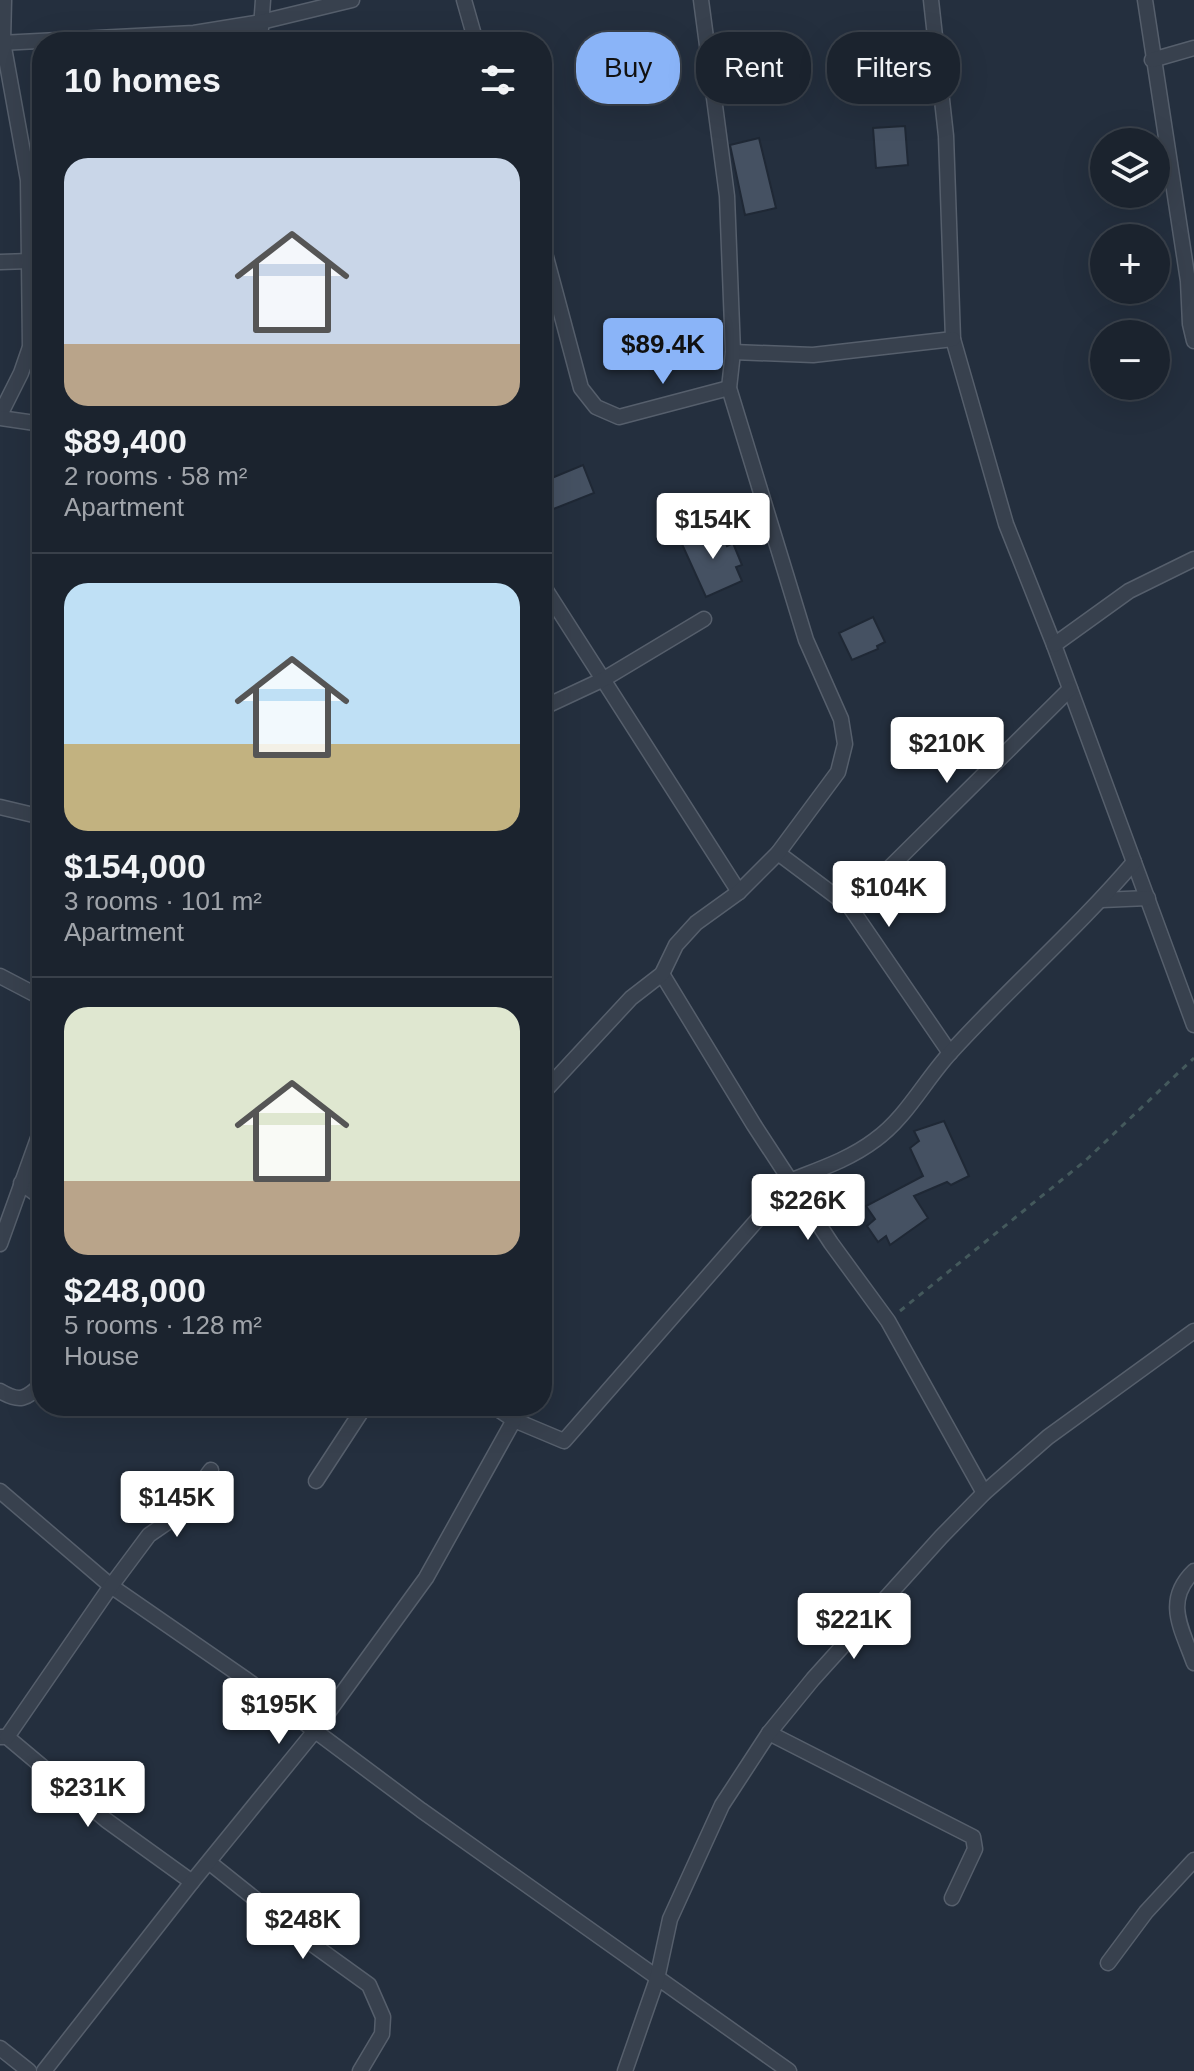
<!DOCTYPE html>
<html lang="en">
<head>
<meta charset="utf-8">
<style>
  :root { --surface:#1b232e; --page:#242b36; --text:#f1f3f6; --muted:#a0a4aa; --line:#39404a; --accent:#8ab4f8 }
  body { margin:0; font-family:Arial,sans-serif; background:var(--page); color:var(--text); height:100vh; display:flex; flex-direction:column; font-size:30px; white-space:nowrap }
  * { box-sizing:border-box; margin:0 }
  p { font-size:26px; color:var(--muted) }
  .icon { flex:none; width:44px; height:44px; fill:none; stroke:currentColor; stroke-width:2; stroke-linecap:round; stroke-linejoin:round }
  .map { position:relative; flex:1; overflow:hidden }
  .panel { position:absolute; left:32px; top:32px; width:520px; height:1384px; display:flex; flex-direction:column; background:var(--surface); border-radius:32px; box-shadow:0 8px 32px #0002,0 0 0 2px var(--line) }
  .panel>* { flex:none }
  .guide { position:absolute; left:576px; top:32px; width:498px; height:72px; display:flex; gap:16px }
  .tools { position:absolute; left:1090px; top:128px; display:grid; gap:16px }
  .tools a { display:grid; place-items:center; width:80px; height:80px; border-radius:50%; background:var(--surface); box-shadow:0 8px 32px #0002,0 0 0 2px var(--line); font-size:40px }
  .price { position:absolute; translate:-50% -68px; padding:0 18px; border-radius:8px; background:#fff; color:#222; font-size:26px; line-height:52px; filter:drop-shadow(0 2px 4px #0008) }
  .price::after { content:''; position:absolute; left:50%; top:48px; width:24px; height:18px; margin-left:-12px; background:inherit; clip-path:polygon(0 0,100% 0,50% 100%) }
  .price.selected { background:var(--accent); color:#111 }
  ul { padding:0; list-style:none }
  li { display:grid; align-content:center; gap:16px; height:424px; padding:0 32px }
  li+li { border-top:2px solid var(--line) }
  li span { display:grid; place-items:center; height:248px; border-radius:24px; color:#555 }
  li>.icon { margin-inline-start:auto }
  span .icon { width:144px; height:144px; fill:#fffc; stroke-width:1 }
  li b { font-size:34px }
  h2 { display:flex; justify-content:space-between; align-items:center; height:96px; padding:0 32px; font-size:34px }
  .chip { padding:0 28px; border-radius:32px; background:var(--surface); box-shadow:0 8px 32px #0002,0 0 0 2px var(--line); font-size:28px; line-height:72px }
  .chip.selected { background:var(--accent); color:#111 }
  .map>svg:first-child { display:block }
</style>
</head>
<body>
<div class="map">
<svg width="1194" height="2071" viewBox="0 0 1194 2071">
  <rect width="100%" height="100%" fill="#242f3e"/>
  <g fill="#455162" stroke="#1f2835" stroke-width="2">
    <polygon points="905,126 908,165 876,168 873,128"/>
    <polygon points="759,138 776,208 745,215 730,145"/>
    <polygon points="583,465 594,493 551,510 542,489 542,482"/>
    <polygon points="719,526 727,546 733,543 742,565 736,567 742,581 706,597 681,542"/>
    <polygon points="873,617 885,642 877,646 878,649 852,660 839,633"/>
    <polygon points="944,1121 969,1176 951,1185 947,1182 914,1196 928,1218 890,1245 886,1236 878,1242 867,1226 875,1219 866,1206 923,1176 910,1148 919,1141 914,1131"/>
  </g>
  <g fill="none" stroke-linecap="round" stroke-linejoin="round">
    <g stroke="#565f6c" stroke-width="17">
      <g id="street">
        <polyline points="464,0 476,42"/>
        <polyline points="931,0 946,136 953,339 1006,524 1054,645 1194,1025"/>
        <polyline points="1145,0 1188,281 1190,324 1194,341"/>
        <polyline points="260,42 263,0"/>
        <polyline points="0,43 194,33 261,22 352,0"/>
        <polyline points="1152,60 1194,48"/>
        <polyline points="542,242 581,388 596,407 619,417 729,388"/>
        <polyline points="0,262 30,261"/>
        <polyline points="30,347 42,372"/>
        <polyline points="733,352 813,355 953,339"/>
        <polyline points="0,415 21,373 30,347 28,180 3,42 4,0"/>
        <polyline points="0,418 42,424"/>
        <polyline points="542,584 739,892"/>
        <polyline points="1054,645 1129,591 1194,559"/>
        <polyline points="542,708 604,679 704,619"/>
        <polyline points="0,807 42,817"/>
        <polyline points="778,853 850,907 950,1053"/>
        <polyline points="1102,900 1148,898"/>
        <polyline points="850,907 1070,689"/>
        <polyline points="662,974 754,1125 831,1243 888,1321 984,1493"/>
        <polyline points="0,976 42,998"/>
        <polyline points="542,1094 631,998 662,974 676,945 696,923 739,892 778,853 838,772 845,744 841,719 806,640 729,388 733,352 727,196 701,0"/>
        <polyline points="21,1183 42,1198"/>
        <polyline points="0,1244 42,1127"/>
        <path d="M0,1391C20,1403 26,1399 42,1384"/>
        <path d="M493,1406L514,1420L564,1441L792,1180C820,1169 850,1159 875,1140C906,1118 925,1080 951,1052C1010,987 1077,929 1134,862"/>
        <polyline points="316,1481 365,1406"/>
        <polyline points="0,1491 111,1586 247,1680 421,1810 789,2071"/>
        <path d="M1194,1571C1163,1601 1182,1629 1194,1663"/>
        <polyline points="769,1733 973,1837 975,1849 952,1898"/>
        <polyline points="0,1737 7,1737 106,1820 192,1882"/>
        <polyline points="7,1737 111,1586 149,1535 178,1515 211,1470"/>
        <polyline points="210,1863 308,1941 369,1985 383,2017 382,2034 360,2071"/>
        <polyline points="1108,1963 1146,1912 1194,1860"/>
        <polyline points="0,2048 29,2071"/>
        <polyline points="44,2071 192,1882 314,1732 426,1578 514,1420"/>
        <polyline points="625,2071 657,1979 670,1919 722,1805 769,1733 813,1679 941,1537 984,1493 1048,1437 1194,1331"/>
      </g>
    </g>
    <polyline stroke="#44595c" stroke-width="3" stroke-dasharray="6 6" stroke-linecap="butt" points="900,1311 1085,1161 1194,1058"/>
    <use href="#street" stroke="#38414e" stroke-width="14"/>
  </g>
</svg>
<div class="tools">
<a><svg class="icon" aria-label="layers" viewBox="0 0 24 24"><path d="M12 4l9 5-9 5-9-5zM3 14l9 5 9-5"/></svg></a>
<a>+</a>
<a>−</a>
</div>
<b class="price selected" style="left:663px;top:386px">$89.4K</b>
<b class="price" style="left:713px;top:561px">$154K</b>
<b class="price" style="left:947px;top:785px">$210K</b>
<b class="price" style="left:889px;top:929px">$104K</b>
<b class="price" style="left:808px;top:1242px">$226K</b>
<b class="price" style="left:177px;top:1539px">$145K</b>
<b class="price" style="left:854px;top:1661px">$221K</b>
<b class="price" style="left:279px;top:1746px">$195K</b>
<b class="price" style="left:88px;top:1829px">$231K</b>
<b class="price" style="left:303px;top:1961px">$248K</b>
<div class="guide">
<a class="chip selected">Buy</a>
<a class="chip">Rent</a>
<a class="chip">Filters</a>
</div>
<section class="panel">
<h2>10 homes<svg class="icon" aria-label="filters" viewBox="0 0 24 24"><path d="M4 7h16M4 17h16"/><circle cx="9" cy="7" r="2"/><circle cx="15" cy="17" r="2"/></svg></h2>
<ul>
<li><span style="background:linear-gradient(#c9d6e8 75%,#b9a48a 0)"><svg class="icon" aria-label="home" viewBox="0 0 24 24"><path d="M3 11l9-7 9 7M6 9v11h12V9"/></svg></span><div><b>$89,400</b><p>2 rooms · 58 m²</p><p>Apartment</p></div></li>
<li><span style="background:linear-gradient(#bfe0f5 65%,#c2b280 0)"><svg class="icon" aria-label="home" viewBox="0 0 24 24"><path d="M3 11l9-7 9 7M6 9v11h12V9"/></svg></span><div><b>$154,000</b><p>3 rooms · 101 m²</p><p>Apartment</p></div></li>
<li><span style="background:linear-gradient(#dfe7d0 70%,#b9a48a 0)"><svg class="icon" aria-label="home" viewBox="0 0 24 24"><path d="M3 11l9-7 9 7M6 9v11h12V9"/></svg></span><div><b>$248,000</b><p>5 rooms · 128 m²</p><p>House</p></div></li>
</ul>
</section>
</div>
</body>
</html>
